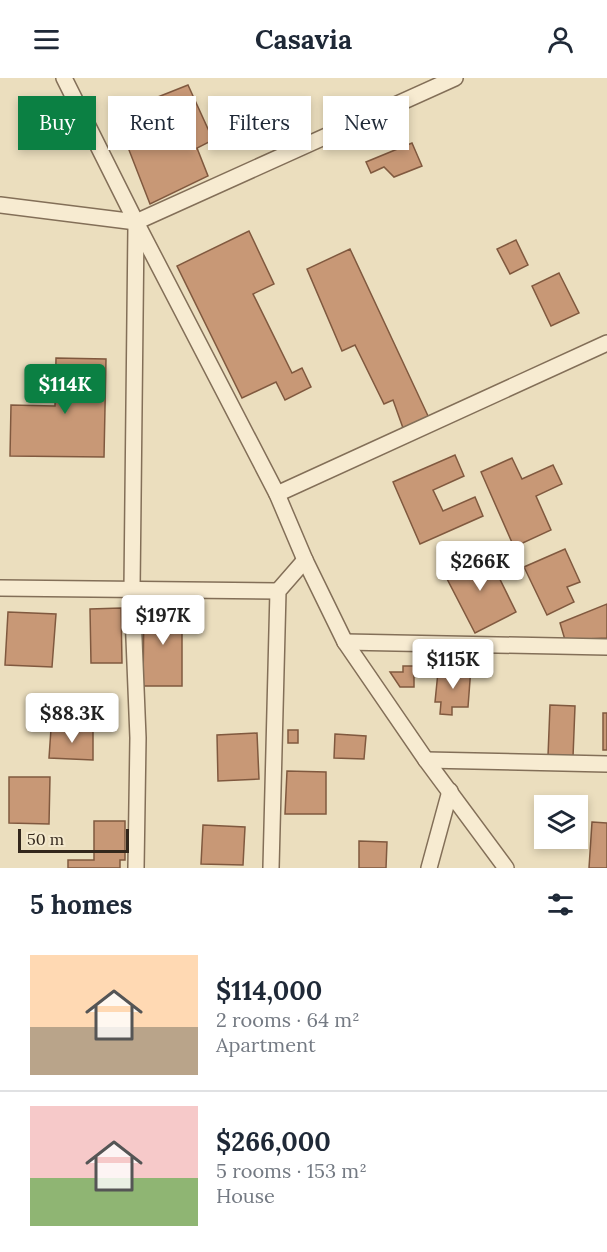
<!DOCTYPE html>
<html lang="en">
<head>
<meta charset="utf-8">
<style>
  :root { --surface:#fff; --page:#f2f2f3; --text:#1f2937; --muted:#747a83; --line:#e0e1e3; --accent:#0b8043 }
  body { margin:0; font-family:Lora,serif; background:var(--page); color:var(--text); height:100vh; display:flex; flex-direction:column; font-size:22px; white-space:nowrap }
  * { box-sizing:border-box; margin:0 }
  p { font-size:20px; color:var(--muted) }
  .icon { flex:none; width:33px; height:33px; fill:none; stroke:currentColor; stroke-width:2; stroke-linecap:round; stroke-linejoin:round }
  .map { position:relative; height:790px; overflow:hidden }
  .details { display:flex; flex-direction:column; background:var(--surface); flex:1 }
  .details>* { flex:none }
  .top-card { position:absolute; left:18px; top:18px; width:572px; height:54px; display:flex; gap:12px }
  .fabs { position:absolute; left:534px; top:717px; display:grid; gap:12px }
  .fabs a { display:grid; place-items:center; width:54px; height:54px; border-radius:0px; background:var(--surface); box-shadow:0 3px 9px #0003; font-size:30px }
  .scale { position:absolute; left:18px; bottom:15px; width:111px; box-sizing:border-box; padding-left:6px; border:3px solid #33271c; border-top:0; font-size:16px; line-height:21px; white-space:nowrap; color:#33271c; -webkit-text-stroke:4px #f3e8cd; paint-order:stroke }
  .price { position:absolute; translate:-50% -51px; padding:0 14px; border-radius:6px; background:#fff; color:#222; font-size:20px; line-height:39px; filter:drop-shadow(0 2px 3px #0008) }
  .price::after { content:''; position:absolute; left:50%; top:36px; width:18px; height:14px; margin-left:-9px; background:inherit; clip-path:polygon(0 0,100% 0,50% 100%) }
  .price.active { background:var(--accent); color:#fff }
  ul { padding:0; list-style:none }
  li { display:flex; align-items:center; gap:18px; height:150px; padding:0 30px }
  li+li { border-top:2px solid var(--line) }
  li span { display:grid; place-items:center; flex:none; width:168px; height:120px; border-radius:0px; color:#555 }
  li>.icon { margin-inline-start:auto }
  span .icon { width:72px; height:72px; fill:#fffc; stroke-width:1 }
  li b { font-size:26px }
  h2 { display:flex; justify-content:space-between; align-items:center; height:72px; padding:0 30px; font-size:26px }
  .pill { padding:0 21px; border-radius:0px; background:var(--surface); box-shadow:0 3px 9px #0003; font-size:21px; line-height:54px }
  .pill.active { background:var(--accent); color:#fff }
  header { display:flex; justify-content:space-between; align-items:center; height:78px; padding:0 30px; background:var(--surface); font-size:27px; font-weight:700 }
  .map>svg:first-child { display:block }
</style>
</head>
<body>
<header><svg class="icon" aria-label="menu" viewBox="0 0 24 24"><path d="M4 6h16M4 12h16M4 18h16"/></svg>Casavia<svg class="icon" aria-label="person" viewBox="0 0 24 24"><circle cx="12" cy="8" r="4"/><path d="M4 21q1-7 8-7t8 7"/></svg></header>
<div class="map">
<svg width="607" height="790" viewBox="0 0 607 790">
  <rect width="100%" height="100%" fill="#ebdebe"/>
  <g fill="#c89876" stroke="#80593f" stroke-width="1.5">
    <polygon points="188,7 213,62 197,70 208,98 150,126 115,36"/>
    <polygon points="412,65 422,88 394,99 384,89 371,95 366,84"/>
    <polygon points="249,153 274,206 253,216 292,295 302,290 311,309 285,322 276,304 242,320 177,188"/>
    <polygon points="516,162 528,187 510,196 497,171"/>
    <polygon points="350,171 429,340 403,350 393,322 384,326 355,267 342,273 307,191"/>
    <polygon points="559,195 579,235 551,248 532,208"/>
    <polygon points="56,280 106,281 104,379 10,378 11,327 55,328"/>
    <polygon points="455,377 464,398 433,412 443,433 475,419 483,438 420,466 393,404"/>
    <polygon points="512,380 522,401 553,387 562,406 536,418 551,452 514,469 481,394"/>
    <polygon points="565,471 580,504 567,509 574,524 547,537 524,489"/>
    <polygon points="486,473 516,534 475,555 444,495"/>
    <polygon points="607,526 607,560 565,562 560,545"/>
    <polygon points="144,528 182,528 182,608 143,608"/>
    <polygon points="121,530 122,585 91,585 90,531"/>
    <polygon points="8,534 56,536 52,589 5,587"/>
    <polygon points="403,588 414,588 414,609 400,609 390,594 403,594"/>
    <polygon points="462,588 471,589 468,629 452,629 452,637 440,636 441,624 435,624 438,594 461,596"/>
    <polygon points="550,627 575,628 573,679 548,678"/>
    <rect x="603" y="635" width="4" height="37"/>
    <polygon points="93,649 93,682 49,680 51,651"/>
    <rect x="288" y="652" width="10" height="13"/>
    <polygon points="257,655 259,701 218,703 217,657"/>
    <polygon points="335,656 366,658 364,681 334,680"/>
    <polygon points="287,693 326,694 326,736 285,736"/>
    <polygon points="9,699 50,699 49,746 9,745"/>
    <polygon points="94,743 125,743 125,782 120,782 120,790 68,790 68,782 94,782"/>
    <polygon points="592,744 607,745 607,790 589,790"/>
    <polygon points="203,747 245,749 243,787 201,786"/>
    <polygon points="359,763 387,764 386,790 359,790"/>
  </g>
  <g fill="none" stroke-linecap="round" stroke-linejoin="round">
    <g stroke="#836f58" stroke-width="18">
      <g id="street">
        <polyline points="64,0 136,144 277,416 305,482 345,564 426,682 506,790"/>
        <polyline points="0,127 136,144 455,0"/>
        <polyline points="277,416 607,265"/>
        <polyline points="0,510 278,513"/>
        <polyline points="345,564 607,569"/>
        <polyline points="426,682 607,686"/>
        <polyline points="136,790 138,660 132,511 136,148"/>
        <polyline points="271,790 278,513 305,482"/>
        <polyline points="429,790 450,713"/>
      </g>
    </g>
    <use href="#street" stroke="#f7ebd1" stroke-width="15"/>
  </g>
</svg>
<div class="fabs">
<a><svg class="icon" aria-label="layers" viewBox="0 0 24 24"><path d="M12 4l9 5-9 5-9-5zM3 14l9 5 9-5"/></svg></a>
</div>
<div class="scale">50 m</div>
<b class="price active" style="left:65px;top:337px">$114K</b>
<b class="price" style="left:480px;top:514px">$266K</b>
<b class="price" style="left:163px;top:568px">$197K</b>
<b class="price" style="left:453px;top:612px">$115K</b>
<b class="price" style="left:72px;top:666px">$88.3K</b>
<div class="top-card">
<a class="pill active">Buy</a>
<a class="pill">Rent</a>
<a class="pill">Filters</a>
<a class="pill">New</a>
</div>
</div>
<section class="details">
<h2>5 homes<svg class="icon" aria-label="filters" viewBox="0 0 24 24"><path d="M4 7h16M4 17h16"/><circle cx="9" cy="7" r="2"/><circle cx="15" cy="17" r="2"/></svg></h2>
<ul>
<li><span style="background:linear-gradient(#ffd9b3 60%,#b9a48a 0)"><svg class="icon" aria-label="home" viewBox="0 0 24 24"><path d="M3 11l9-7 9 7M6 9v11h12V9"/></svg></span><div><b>$114,000</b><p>2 rooms · 64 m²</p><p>Apartment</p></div></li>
<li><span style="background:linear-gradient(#f6c9c9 60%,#8fb573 0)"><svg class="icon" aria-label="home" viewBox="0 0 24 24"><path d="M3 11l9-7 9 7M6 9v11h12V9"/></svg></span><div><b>$266,000</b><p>5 rooms · 153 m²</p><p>House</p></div></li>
</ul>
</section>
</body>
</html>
